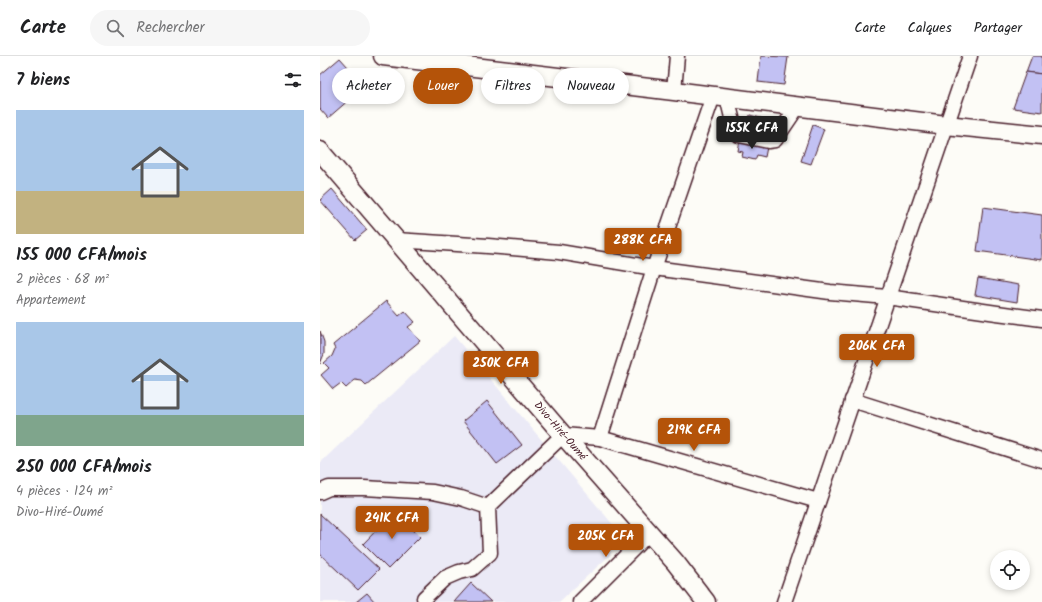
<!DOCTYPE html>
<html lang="fr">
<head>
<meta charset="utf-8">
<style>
  :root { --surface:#fff; --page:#f6f6f6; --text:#202124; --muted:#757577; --line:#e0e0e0; --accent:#b45309 }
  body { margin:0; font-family:Kalam,sans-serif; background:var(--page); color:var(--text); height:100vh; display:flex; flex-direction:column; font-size:15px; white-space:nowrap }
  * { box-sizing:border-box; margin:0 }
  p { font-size:13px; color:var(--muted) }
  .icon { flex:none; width:22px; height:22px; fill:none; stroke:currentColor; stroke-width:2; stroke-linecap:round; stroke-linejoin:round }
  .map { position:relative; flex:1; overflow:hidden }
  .details { display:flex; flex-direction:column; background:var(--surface); width:320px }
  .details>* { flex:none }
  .hud { position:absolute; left:12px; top:12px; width:380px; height:36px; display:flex; gap:8px }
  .fabs { position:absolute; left:670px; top:494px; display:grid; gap:8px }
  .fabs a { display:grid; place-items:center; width:40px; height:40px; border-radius:50%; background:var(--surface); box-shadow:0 2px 6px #0003; font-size:20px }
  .price { position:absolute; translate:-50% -34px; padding:0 9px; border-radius:4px; background:var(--accent); color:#fff; font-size:13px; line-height:26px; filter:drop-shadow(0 1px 2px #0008) }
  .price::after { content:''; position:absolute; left:50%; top:24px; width:12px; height:9px; margin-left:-6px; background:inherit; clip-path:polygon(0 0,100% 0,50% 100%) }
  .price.selected { background:#222; color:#fff }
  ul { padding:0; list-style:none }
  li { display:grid; align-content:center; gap:8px; height:212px; padding:0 16px }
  li span { display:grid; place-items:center; height:124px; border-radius:0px; color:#555 }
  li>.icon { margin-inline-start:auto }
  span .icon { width:72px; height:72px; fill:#fffc; stroke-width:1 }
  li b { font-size:17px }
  h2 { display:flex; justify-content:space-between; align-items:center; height:48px; padding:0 16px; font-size:17px }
  .tag { padding:0 14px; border-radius:18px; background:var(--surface); box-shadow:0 2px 6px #0003; font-size:14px; line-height:36px }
  .tag.selected { background:var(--accent); color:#fff }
  header { display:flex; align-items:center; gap:24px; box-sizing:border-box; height:56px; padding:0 20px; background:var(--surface); border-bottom:1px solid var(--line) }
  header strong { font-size:19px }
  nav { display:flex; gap:22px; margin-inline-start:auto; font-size:14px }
  .search { width:280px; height:36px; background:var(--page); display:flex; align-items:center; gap:10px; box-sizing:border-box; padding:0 14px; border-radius:22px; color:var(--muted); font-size:15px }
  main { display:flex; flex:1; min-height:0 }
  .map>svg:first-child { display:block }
</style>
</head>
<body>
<header>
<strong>Carte</strong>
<div class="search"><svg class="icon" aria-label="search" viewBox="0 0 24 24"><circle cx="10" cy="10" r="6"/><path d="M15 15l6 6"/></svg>Rechercher</div>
<nav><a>Carte</a><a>Calques</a><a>Partager</a></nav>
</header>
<main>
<section class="details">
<h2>7 biens<svg class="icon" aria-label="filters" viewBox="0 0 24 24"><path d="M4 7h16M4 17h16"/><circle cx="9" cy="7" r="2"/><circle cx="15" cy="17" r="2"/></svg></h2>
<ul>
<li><span style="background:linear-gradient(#a9c7e8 65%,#c2b280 0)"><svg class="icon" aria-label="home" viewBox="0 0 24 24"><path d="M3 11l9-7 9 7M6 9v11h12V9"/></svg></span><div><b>155 000 CFA/mois</b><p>2 pièces · 68 m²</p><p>Appartement</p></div></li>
<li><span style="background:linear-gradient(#a9c7e8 75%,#7fa58c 0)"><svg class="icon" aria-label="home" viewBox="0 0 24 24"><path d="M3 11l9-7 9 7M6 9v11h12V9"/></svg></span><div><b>250 000 CFA/mois</b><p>4 pièces · 124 m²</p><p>Divo-Hiré-Oumé</p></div></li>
</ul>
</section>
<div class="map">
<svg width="722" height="546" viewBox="0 0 722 546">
  <rect width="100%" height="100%" fill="#fdfcf7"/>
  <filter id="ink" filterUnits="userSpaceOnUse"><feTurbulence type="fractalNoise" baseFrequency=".025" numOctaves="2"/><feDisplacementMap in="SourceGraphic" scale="8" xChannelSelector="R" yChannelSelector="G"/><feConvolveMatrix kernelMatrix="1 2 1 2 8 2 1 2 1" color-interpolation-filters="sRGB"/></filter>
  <g filter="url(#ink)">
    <polygon fill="#ebeaf6" points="134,280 295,471 290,499 239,546 0,546 0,407"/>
    <g fill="#c2c1f3" stroke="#4a1f2b">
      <polygon points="441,0 468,1 464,29 438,26"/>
      <polygon points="712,0 722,0 722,18 706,16"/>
      <polygon points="20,2 45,30 8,62 0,53 0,19"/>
      <polygon points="706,16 722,18 722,56 693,52"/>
      <polygon points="430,59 444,63 440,78 426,74"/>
      <polygon points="493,69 504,73 491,108 481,105"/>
      <polygon points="420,84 447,91 445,101 437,99 435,104 422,101 423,96 418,95"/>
      <polygon points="12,133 47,174 35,184 0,144"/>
      <polygon points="663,151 722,159 722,204 657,195"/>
      <polygon points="658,222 699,229 697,246 655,239"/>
      <polygon points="66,245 79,260 85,255 95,266 88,271 100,285 46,329 42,325 35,324 26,332 21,327 13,333 1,319 9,312 4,307 12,300 15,293 13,289"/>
      <polygon points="0,275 4,286 4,298 0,308"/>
      <polygon points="167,345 202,389 177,408 143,365"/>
      <polygon points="75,455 100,481 68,513 43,488"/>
      <polygon points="0,458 59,513 38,534 0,498"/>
      <polygon points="151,527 171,546 134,546"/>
      <polygon points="47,537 55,546 36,546"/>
    </g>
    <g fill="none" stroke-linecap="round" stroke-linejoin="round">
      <g stroke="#4a1f2b" stroke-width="17">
        <g id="minor">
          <polyline points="354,35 357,0"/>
          <polyline points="407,41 415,74 419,79 448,85 455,84 478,50"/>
          <polyline points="76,184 168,190 239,196 334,212 510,236 567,241 677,257 722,263"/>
          <polyline points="532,344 722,404"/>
          <polyline points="280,382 334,212 393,40"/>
          <polyline points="0,436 9,432 44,432 113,436 141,442 168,451"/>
          <polyline points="168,451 243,379 280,382 498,445"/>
          <polyline points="104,542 125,522 139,516 152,513 170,497 168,451"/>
          <polyline points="260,546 329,477"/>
          <polyline points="464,546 650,0"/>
        </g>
      </g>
      <g stroke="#4a1f2b" stroke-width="21">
        <g id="major">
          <polyline points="63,0 354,35 626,69 722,79"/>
          <polyline points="0,95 243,379 355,506 386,546"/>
        </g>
      </g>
      <use href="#minor" stroke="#fdfcf7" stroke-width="14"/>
      <use href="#major" stroke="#fdfcf7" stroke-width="18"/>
    </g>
  </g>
  <g text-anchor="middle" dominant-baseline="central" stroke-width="3" stroke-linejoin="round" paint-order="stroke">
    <g font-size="11" fill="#4a1f2b" stroke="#fdfcf7">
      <text transform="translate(240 375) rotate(49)">Divo-Hiré-Oumé</text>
    </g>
  </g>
</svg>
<div class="fabs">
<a><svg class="icon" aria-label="locate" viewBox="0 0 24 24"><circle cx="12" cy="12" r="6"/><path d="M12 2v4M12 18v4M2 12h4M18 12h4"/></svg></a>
</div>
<b class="price selected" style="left:432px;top:94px">155K CFA</b>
<b class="price" style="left:323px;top:206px">288K CFA</b>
<b class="price" style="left:557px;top:312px">206K CFA</b>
<b class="price" style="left:181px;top:329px">250K CFA</b>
<b class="price" style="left:374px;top:396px">219K CFA</b>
<b class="price" style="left:72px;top:484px">241K CFA</b>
<b class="price" style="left:286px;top:502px">205K CFA</b>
<div class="hud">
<a class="tag">Acheter</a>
<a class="tag selected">Louer</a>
<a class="tag">Filtres</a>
<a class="tag">Nouveau</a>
</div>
</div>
</main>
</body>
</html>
